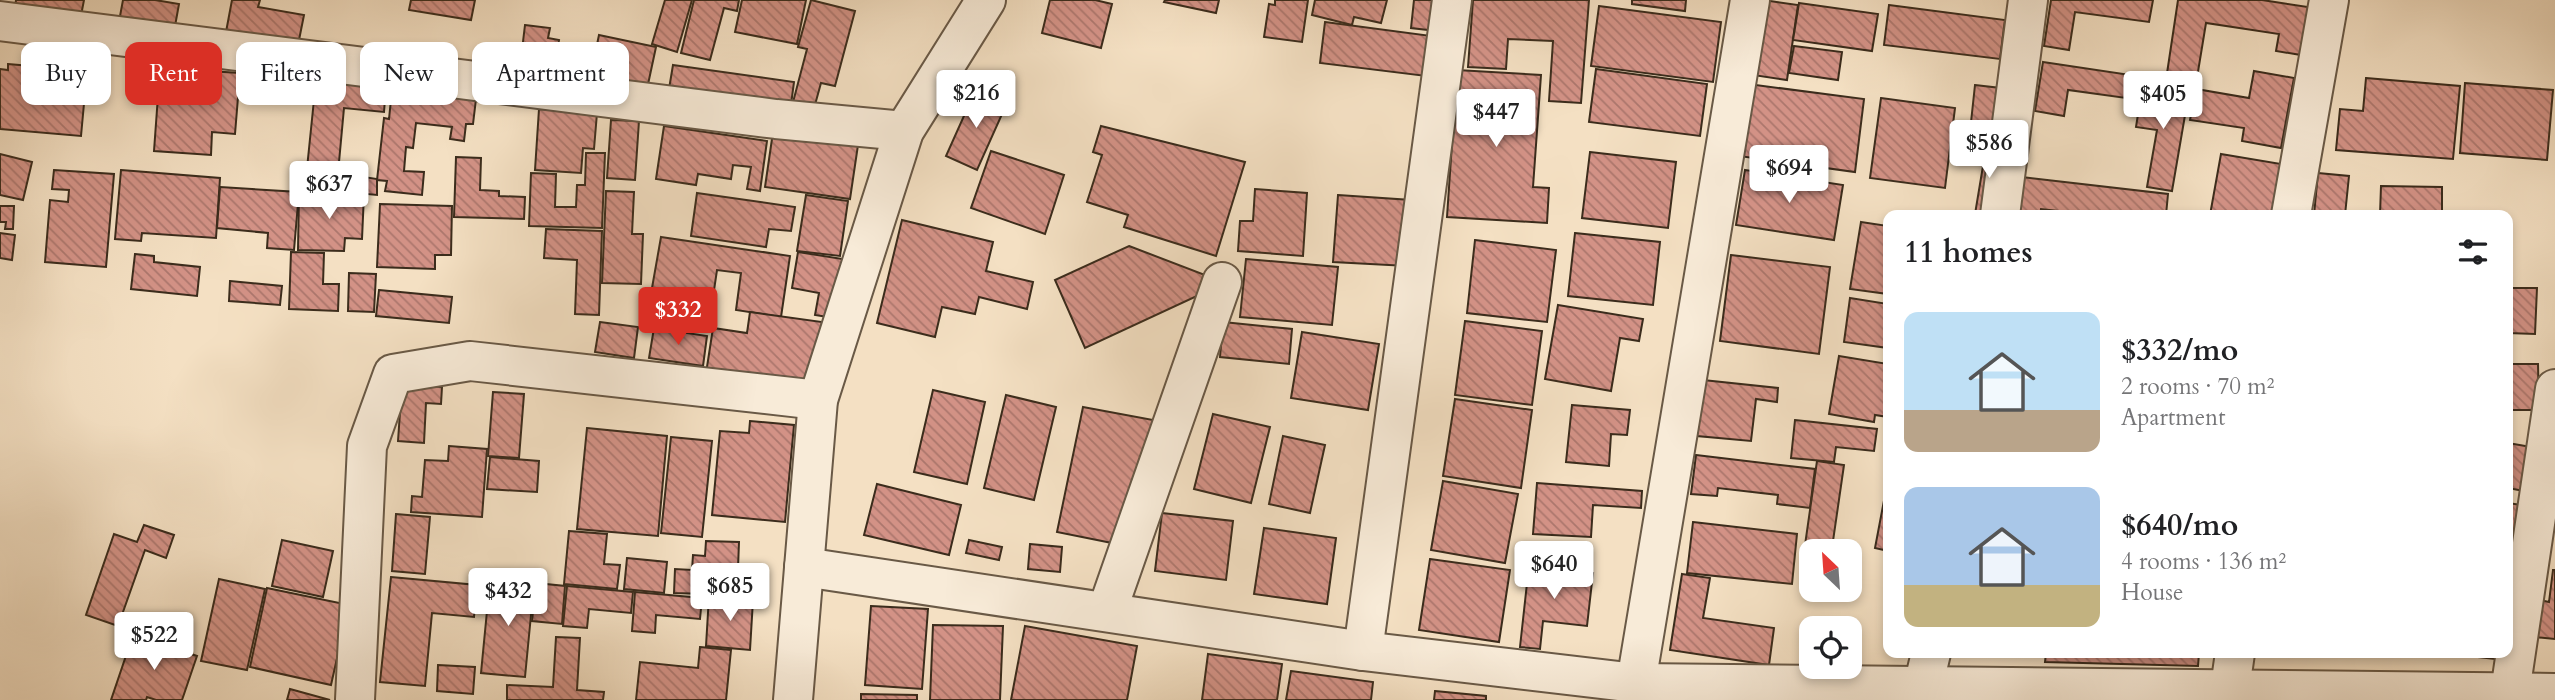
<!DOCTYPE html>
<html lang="en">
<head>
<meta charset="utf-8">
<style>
  :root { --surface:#fff; --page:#f6f6f6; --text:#202124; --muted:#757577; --accent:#d93025 }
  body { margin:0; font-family:Cardo,serif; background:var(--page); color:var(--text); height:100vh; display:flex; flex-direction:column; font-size:26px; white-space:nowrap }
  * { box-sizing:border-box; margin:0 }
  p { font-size:23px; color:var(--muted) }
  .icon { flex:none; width:38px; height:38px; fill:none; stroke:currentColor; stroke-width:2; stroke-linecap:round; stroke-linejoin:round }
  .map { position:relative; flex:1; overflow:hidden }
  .drawer { position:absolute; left:1883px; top:210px; width:630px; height:448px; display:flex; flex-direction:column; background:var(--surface); border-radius:14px; box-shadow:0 4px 10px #0003 }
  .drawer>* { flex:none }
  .guide { position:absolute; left:21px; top:42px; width:665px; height:63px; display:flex; gap:14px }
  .needle { width:46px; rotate:335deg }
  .fabs { position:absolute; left:1799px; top:539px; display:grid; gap:14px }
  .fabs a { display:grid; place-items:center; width:63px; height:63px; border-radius:14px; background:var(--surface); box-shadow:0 4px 10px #0003; font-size:35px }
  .price { position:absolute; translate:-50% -60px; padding:0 16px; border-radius:7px; background:#fff; color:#222; font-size:23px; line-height:46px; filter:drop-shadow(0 2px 4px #0008) }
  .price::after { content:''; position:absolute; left:50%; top:42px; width:21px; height:16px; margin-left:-10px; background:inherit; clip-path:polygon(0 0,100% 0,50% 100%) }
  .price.selected { background:var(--accent); color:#fff }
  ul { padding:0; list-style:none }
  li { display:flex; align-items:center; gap:21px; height:175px; padding:0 21px }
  li span { display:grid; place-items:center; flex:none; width:196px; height:140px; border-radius:14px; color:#555 }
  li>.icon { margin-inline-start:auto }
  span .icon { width:84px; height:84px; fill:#fffc; stroke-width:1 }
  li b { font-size:30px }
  h2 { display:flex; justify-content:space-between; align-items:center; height:84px; padding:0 21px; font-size:30px }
  .pill { padding:0 24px; border-radius:14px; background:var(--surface); box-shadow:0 4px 10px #0003; font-size:24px; line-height:63px }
  .pill.selected { background:var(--accent); color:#fff }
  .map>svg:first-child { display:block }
</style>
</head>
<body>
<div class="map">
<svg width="2555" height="700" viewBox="0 0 2555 700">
  <defs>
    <pattern id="building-back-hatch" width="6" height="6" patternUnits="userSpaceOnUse" patternTransform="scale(1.75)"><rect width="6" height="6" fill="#d39286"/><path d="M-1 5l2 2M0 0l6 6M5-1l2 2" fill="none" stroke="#ac776d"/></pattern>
  </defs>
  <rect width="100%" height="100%" fill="#f4e0c3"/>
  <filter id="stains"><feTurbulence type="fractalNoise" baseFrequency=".00286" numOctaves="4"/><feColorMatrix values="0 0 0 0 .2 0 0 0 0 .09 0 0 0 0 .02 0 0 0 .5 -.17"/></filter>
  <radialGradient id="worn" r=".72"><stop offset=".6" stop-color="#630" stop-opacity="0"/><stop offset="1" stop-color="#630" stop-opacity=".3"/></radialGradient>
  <g fill="url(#building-back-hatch)" stroke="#3b2c1c" stroke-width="2">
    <polygon points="16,0 84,0 79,26 14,15"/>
    <polygon points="123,0 155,0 179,4 173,37 118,27"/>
    <polygon points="232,0 260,0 258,7 304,15 298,45 226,32"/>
    <polygon points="411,0 475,0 471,20 409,10"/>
    <polygon points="665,0 692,0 677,52 652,44"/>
    <polygon points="694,0 739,0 737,11 724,8 710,60 681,53"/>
    <polygon points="742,0 806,0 797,44 735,32"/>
    <polygon points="811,0 855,11 835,86 821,83 813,112 792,106 807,49 798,47"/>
    <polygon points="1050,0 1095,0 1112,4 1101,48 1042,33"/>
    <polygon points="1165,0 1219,0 1216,13 1164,2"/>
    <polygon points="1275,0 1308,0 1302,42 1264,37 1269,4 1275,5"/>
    <polygon points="1315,0 1387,0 1381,23 1354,17 1352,25 1312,15"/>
    <polygon points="1414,0 1449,0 1445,32 1411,28"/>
    <polygon points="1473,0 1589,0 1581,103 1549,101 1553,41 1508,39 1506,69 1468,67"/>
    <polygon points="1632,0 1686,0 1685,11 1632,4"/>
    <polygon points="1763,0 1798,5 1787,80 1753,75"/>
    <polygon points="2051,0 2153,0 2149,22 2075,12 2069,50 2044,46"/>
    <polygon points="2178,0 2262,0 2308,7 2301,55 2276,51 2279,34 2206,23 2196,84 2166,80"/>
    <polygon points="1799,3 1878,14 1872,51 1793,40"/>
    <polygon points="1889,5 2005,20 2000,59 1884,45"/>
    <polygon points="1599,6 1721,22 1713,82 1591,66"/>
    <polygon points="1325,22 1439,37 1434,77 1320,63"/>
    <polygon points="525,25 550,28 548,38 559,40 553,77 481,67 484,45 522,50"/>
    <polygon points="599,35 656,47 647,89 590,78"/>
    <polygon points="1794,46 1842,52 1838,80 1789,73"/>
    <polygon points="2043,62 2137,76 2133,99 2068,90 2064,116 2035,111"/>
    <polygon points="8,64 87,71 81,136 0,129 0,69 8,70"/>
    <polygon points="673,65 794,82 790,112 668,95"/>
    <polygon points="160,68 240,73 235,134 212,132 211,155 154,151"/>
    <polygon points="1596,69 1707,84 1700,136 1589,122"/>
    <polygon points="1457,70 1541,75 1533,187 1549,188 1547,223 1447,217"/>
    <polygon points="2254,71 2294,78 2281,148 2242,141 2244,128 2190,120 2196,89 2249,98"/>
    <polygon points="2366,78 2460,86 2453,159 2336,150 2340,109 2363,111"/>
    <polygon points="316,80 386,86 384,112 344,108 338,173 377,179 377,195 305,188"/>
    <polygon points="2143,83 2189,92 2172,191 2147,187 2157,130 2136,127"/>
    <polygon points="2465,83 2553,90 2547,160 2460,153"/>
    <polygon points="1748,84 1864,99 1855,172 1739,156"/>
    <polygon points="1975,85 2009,89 2002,145 1969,141"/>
    <polygon points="976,89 1007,103 977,170 946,156"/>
    <polygon points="392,90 476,99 473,124 466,124 464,141 450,139 452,127 416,123 413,148 406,147 404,171 424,172 422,195 385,191 387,181 377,180 384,118 389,119"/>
    <polygon points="1881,98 1955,108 1945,188 1870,178"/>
    <polygon points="539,109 597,113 594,149 583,148 581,173 535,170"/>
    <polygon points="611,120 639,121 635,180 607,178"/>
    <polygon points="664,126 767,141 760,191 747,189 751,167 733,165 731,179 698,174 696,185 656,179"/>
    <polygon points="1101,126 1245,162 1216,256 1124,227 1128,215 1087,202 1102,155 1093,152"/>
    <polygon points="773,132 858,145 850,199 765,187"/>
    <polygon points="1986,148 2004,151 1988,215 1975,214"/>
    <polygon points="991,151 1064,175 1045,234 971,208"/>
    <polygon points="1590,152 1676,162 1668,228 1582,218"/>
    <polygon points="586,153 605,153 602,228 529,226 531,173 556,174 555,207 576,207 577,185 585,185"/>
    <polygon points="0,154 32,162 23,200 0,195"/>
    <polygon points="2221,154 2281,164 2272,215 2210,215"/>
    <polygon points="456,157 481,158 480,190 499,191 499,196 525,197 524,219 454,217"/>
    <polygon points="54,170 114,174 106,267 45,262 50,200 68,202 69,190 52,189"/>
    <polygon points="121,170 220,178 216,238 142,233 141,241 115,239"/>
    <polygon points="1745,170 1843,185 1834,240 1736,225"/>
    <polygon points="2318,173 2349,176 2345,215 2314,215"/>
    <polygon points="2022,177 2168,194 2166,215 2095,215 2041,209 2040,215 2018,215"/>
    <polygon points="2381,186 2442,187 2442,215 2380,215"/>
    <polygon points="220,187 299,192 294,250 267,248 268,233 217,228"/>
    <polygon points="1255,189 1307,193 1303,256 1238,251 1240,221 1253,221"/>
    <polygon points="606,191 634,192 632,234 643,234 641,284 602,283"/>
    <polygon points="299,193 364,194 362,239 345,238 344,251 298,250"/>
    <polygon points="697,193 795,207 791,231 769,229 766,247 691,236"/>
    <polygon points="806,195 848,201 840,256 797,251"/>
    <polygon points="1338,195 1411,200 1407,266 1333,262"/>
    <polygon points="380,204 452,206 451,255 435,255 435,269 377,267"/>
    <polygon points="0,206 14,206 13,229 5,229 6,222 0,222"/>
    <polygon points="902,220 993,242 986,271 1033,282 1027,309 979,297 975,314 942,307 935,337 877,323"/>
    <polygon points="1861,222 1888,226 1888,294 1850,289"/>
    <polygon points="546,229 602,231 599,315 575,314 577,260 544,258"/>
    <polygon points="0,233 15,235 12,260 0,258"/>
    <polygon points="1575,233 1660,242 1653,305 1568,296"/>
    <polygon points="661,237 790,256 781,317 736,310 741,273 717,270 713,297 652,288"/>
    <polygon points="1475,240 1556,250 1547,322 1467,313"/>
    <polygon points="1129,246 1205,275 1212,289 1085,348 1055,280"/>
    <polygon points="291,252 324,253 323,284 339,284 338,311 289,309"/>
    <polygon points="798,252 849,260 840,319 815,315 819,293 792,288"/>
    <polygon points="135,254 154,256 154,262 200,267 197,296 131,289"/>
    <polygon points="1731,255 1830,267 1819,354 1720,341"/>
    <polygon points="1246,259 1338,267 1332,325 1240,317"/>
    <polygon points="349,273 376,274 374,312 348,311"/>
    <polygon points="230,281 282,286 280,305 229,301"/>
    <polygon points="2508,288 2537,288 2535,334 2508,333"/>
    <polygon points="379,290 452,297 449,323 376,316"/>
    <polygon points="1850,298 1888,304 1888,348 1844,342"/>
    <polygon points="1558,305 1643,319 1639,341 1620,338 1611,391 1545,379"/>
    <polygon points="750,312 822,322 811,395 705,380 713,328 747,333"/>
    <polygon points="1465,321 1542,331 1532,405 1455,395"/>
    <polygon points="600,322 638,327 634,358 595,352"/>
    <polygon points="1223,322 1292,329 1289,364 1220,357"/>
    <polygon points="654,328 707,336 703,366 649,358"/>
    <polygon points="1302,332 1379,344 1368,410 1291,398"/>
    <polygon points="1839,356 1888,364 1888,417 1875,415 1874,422 1829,414"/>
    <polygon points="2508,364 2538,364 2539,410 2508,410"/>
    <polygon points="1703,380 1778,388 1777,402 1756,399 1751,441 1697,436"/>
    <polygon points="402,384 442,387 441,404 426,403 424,443 398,441"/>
    <polygon points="933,390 985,402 967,484 914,472"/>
    <polygon points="493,392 524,394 519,458 488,456"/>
    <polygon points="1006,395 1056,407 1034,500 984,488"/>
    <polygon points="1455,399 1532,410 1521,488 1443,476"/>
    <polygon points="1572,405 1630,410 1627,435 1611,434 1609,466 1566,462"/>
    <polygon points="1083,407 1153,420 1127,546 1057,532"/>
    <polygon points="1213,414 1270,427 1251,503 1194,489"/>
    <polygon points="1795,420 1877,429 1874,451 1836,447 1834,462 1791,458"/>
    <polygon points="750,421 794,425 785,522 712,515 720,431 749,433"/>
    <polygon points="587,428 667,436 658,536 577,529"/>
    <polygon points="1283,436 1325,445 1310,513 1269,504"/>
    <polygon points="671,437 712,441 702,537 661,533"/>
    <polygon points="2508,443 2537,448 2529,492 2508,488"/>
    <polygon points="449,446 487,449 482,517 411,512 412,496 422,497 425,460 448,461"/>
    <polygon points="1696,455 1815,469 1810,508 1777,504 1778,495 1718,488 1717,496 1691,494"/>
    <polygon points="490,457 539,461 537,492 487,489"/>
    <polygon points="1817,461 1844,465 1832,548 1805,545"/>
    <polygon points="1443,481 1518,494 1505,563 1431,550"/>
    <polygon points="1537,483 1642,491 1641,508 1593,505 1591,537 1533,534"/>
    <polygon points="877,484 961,505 949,555 864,535"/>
    <polygon points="1886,490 1888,491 1888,551 1875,548"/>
    <polygon points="2508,503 2528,506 2522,549 2508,546"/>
    <polygon points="1162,513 1233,521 1226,580 1155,571"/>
    <polygon points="396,514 430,517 425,574 392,571"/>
    <polygon points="1693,522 1797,534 1792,584 1687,573"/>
    <polygon points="144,525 174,535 166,558 145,550 118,626 86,615 114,534 137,542"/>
    <polygon points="1264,528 1336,538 1327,604 1254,594"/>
    <polygon points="569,531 607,534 604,564 620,565 617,589 564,584"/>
    <polygon points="282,540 333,551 323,597 272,586"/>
    <polygon points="969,540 1002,547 999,560 966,553"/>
    <polygon points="706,541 739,542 737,595 674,593 675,569 692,570 693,555 705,556"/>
    <polygon points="1030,544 1062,547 1060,572 1028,569"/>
    <polygon points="627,558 667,562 664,593 624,589"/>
    <polygon points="1430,559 1510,570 1499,642 1419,630"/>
    <polygon points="1529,565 1593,573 1587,626 1543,621 1540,649 1520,647"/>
    <polygon points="2553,570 2555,570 2555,639 2535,637 2540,600 2549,602"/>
    <polygon points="1682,574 1710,578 1703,618 1774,628 1769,665 1670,650"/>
    <polygon points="391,577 477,585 474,617 432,613 425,686 380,682"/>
    <polygon points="219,579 265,589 247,670 201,661"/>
    <polygon points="490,580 534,584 525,677 481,673"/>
    <polygon points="536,583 565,586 562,624 532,621"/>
    <polygon points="567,586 633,592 631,613 589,609 587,628 563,626"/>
    <polygon points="267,588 349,605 331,685 250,667"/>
    <polygon points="635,592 702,598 700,619 656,615 655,633 632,631"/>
    <polygon points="709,596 753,600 750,650 706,646"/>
    <polygon points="871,606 928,609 922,689 865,685"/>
    <polygon points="933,625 1003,626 1000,700 930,700"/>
    <polygon points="1025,626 1137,646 1127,700 1011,700"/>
    <polygon points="133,635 197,656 182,700 156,700 147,697 146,700 111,700"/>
    <polygon points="556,637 580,638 577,690 604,692 603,700 507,700 507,685 553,687"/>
    <polygon points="700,647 731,650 726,700 636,700 640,662 698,668"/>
    <polygon points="2046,653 2199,653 2198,666 2045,662"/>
    <polygon points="2319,653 2376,653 2376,656"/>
    <polygon points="2441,653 2505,653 2504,660"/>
    <polygon points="1208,654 1282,664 1277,700 1202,700"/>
    <polygon points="438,665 475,667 473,694 437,691"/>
    <polygon points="1291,671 1373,682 1371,700 1286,700"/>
    <polygon points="290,689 330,700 287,700"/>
    <polygon points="1435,691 1486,696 1486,700 1434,700"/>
    <polygon points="861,694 917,695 917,700 861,700"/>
  </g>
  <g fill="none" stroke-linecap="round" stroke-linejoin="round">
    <g stroke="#695946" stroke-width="42">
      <g id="minor">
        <polyline points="0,21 776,119 904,131"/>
        <polyline points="2000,215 2028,0"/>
        <polyline points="2291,215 2329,0"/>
        <polyline points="804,567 1363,651 1636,683 2555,693"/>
        <polyline points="1107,611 1222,282"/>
        <polyline points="1363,651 1452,0"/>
        <polyline points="1636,683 1750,0"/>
        <polyline points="1923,687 1931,653"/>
        <polyline points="2230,688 2235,653"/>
        <polyline points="2510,692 2555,389"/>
        <polyline points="355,700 367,446 393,374 470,361 818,400"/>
        <polyline points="793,700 818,400 904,131 986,0"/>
      </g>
    </g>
    <use href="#minor" stroke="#f8ebd8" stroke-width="38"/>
  </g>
  <rect width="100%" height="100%" filter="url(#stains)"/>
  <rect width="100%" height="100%" fill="url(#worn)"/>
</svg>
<div class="fabs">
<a><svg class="needle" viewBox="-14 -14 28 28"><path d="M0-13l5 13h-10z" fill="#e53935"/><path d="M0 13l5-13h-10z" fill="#757577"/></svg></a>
<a><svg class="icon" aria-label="locate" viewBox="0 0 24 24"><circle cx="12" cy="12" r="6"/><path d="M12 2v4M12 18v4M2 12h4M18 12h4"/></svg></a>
</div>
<b class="price" style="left:976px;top:130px">$216</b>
<b class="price" style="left:2163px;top:131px">$405</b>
<b class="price" style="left:1496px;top:149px">$447</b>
<b class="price" style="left:1989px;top:180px">$586</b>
<b class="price" style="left:1789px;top:205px">$694</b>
<b class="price" style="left:329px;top:221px">$637</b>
<b class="price selected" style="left:678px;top:347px">$332</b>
<b class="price" style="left:1554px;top:601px">$640</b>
<b class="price" style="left:730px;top:623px">$685</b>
<b class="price" style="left:508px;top:628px">$432</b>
<b class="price" style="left:154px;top:672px">$522</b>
<div class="guide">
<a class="pill">Buy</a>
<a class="pill selected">Rent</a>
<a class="pill">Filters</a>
<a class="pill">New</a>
<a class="pill">Apartment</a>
</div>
<section class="drawer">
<h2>11 homes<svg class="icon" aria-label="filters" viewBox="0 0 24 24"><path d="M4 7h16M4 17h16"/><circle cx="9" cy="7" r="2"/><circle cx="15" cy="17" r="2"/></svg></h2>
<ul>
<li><span style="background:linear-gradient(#bfe0f5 70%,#b9a48a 0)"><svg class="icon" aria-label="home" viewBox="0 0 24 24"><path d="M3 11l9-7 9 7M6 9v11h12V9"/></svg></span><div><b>$332/mo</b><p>2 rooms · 70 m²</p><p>Apartment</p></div></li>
<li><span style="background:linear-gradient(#a9c7e8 70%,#c2b280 0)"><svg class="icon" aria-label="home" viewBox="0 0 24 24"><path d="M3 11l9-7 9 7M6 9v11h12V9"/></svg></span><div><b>$640/mo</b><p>4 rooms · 136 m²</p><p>House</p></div></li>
</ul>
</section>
</div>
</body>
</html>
